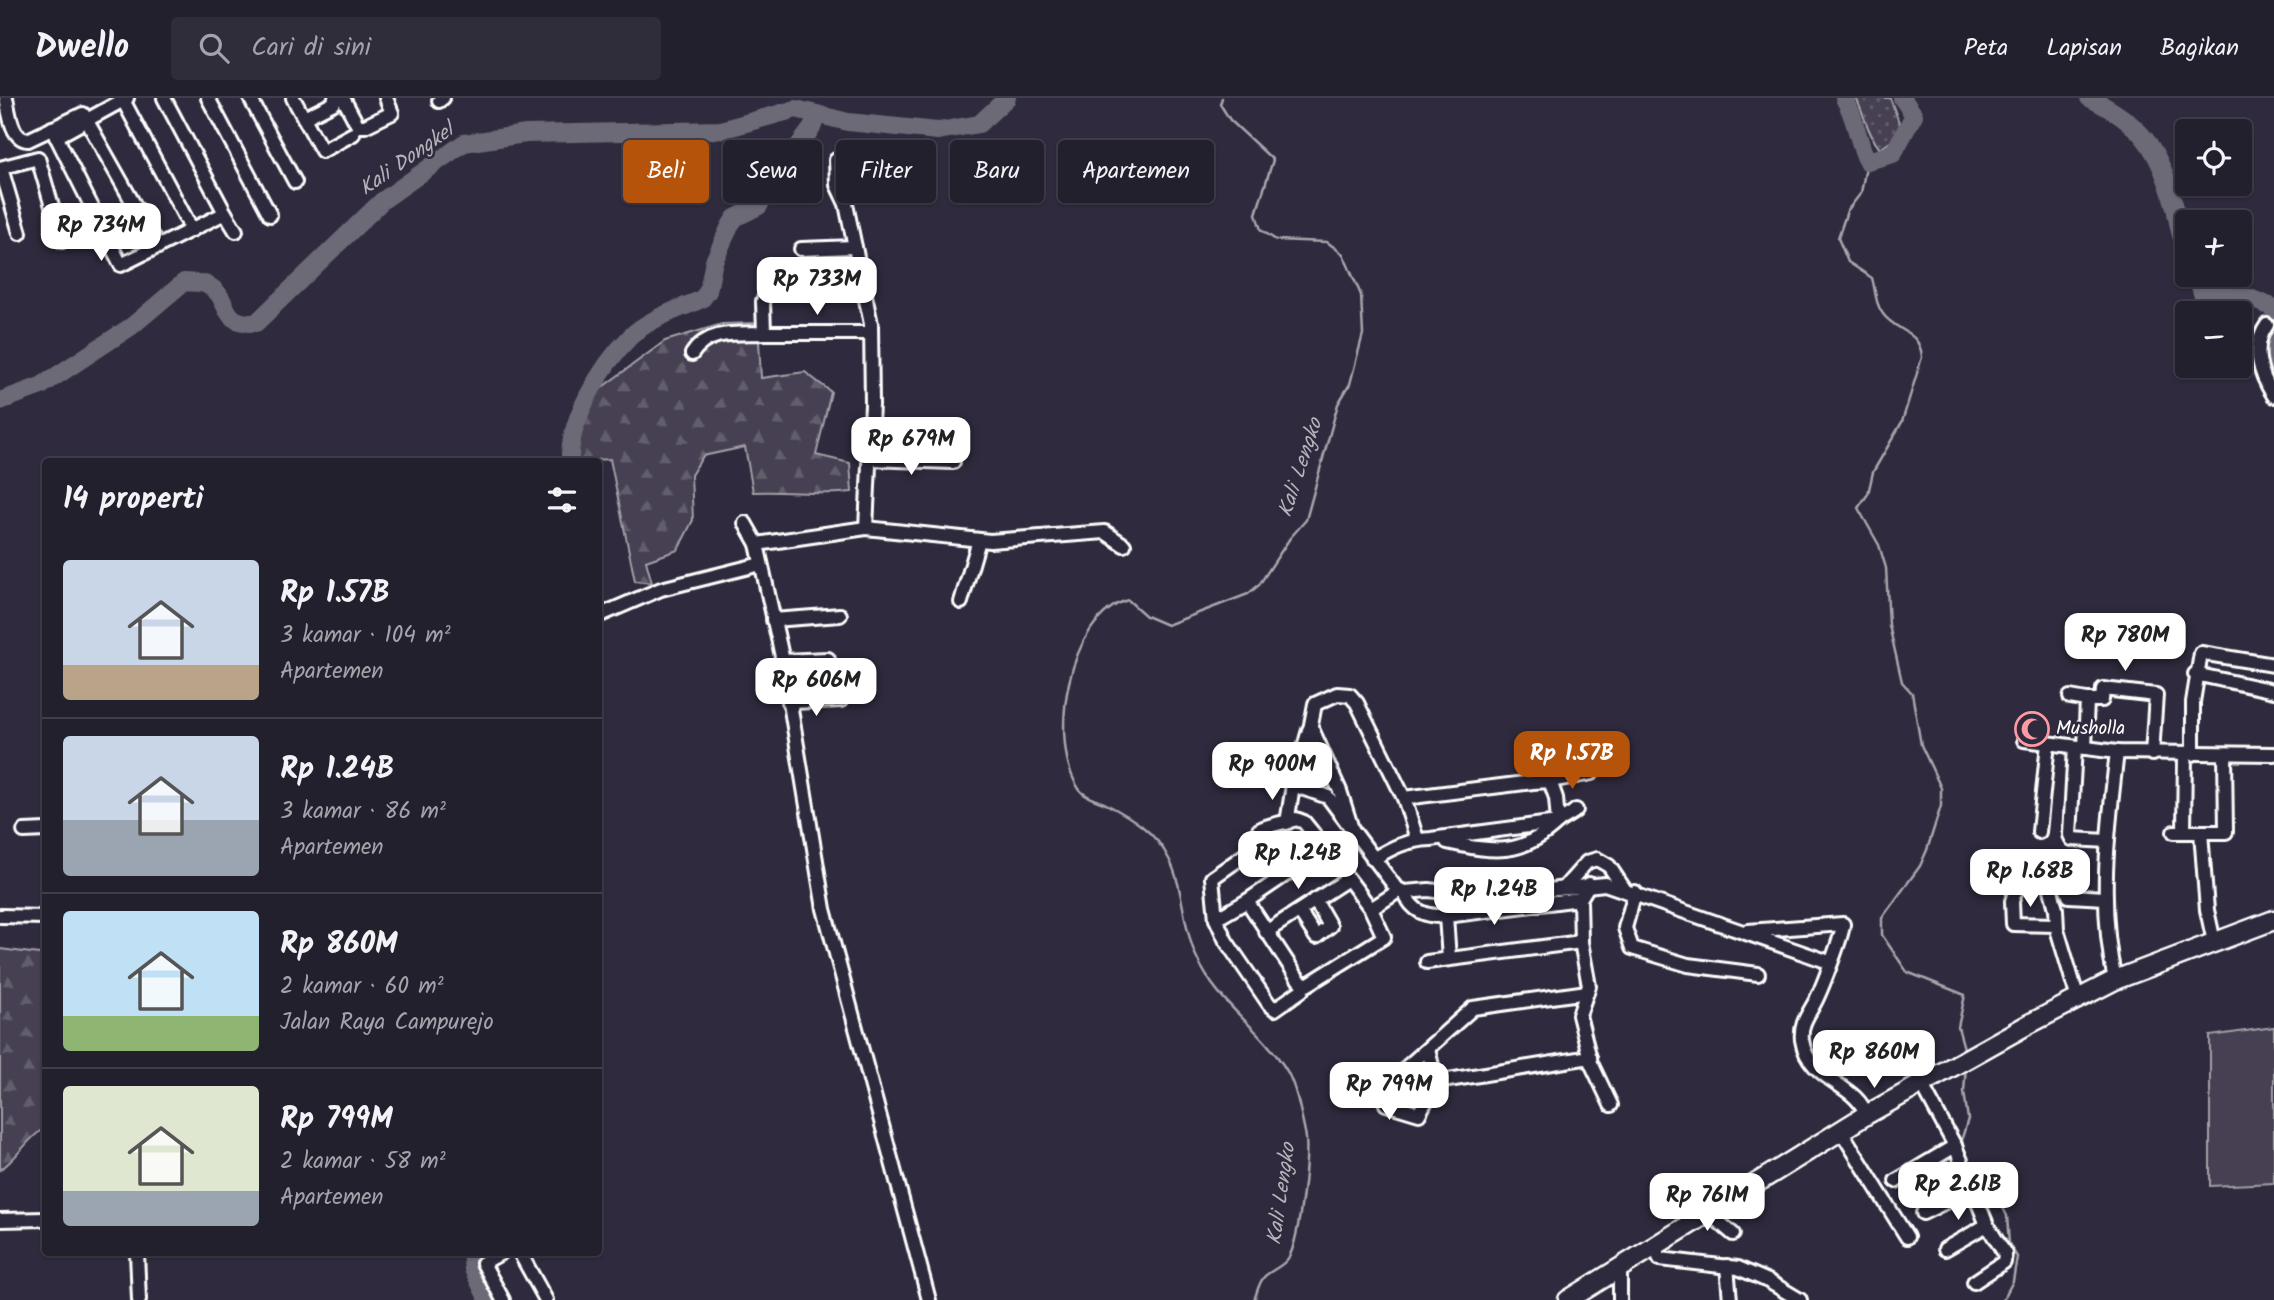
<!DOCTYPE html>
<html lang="id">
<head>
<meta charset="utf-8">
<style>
  :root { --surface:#23202e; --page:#2f2d3a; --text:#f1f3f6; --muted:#a3a3aa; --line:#403e4a; --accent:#b45309 }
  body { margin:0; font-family:Kalam,sans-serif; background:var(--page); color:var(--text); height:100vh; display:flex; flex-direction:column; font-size:26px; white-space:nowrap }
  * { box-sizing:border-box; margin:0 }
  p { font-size:23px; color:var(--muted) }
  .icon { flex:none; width:38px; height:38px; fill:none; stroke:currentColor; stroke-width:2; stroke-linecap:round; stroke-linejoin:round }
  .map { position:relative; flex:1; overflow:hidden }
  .sheet { position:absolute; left:42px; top:360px; width:560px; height:798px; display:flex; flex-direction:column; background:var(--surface); border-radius:7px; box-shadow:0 2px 5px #0004,0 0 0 2px var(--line) }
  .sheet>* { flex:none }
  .hud { position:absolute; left:623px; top:42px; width:665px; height:63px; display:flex; gap:14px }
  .fabs { position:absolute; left:2175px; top:21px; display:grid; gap:14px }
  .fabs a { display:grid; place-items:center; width:77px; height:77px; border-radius:7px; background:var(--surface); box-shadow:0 2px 5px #0004,0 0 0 2px var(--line); font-size:35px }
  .price { position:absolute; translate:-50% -60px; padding:0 16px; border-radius:14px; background:#fff; color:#222; font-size:23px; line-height:46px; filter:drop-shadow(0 2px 4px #0008) }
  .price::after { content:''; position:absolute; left:50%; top:42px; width:21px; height:16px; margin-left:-10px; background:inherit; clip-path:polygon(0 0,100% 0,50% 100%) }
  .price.selected { background:var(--accent); color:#fff }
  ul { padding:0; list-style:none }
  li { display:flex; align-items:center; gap:21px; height:175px; padding:0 21px }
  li+li { border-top:2px solid var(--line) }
  li span { display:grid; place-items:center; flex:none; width:196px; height:140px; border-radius:7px; color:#555 }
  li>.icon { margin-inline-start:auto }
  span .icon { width:84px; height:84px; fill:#fffc; stroke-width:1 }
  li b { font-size:30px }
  h2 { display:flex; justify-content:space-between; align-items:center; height:84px; padding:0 21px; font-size:30px }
  .pill { padding:0 24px; border-radius:7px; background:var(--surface); box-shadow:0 2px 5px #0004,0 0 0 2px var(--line); font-size:24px; line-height:63px }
  .pill.selected { background:var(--accent); color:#fff }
  header { display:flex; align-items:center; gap:42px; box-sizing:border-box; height:98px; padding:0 35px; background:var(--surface); border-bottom:2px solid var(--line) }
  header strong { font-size:33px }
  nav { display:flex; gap:38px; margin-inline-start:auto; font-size:24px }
  .search { width:490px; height:63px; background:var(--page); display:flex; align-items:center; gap:18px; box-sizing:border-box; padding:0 24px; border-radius:7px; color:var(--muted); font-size:26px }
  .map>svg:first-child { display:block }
</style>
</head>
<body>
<header>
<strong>Dwello</strong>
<div class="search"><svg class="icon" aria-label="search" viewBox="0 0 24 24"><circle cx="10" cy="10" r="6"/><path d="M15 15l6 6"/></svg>Cari di sini</div>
<nav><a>Peta</a><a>Lapisan</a><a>Bagikan</a></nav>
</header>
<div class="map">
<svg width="2274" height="1202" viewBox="0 0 2274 1202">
  <defs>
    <pattern id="grass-dots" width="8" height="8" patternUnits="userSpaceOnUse" patternTransform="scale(1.75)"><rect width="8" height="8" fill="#464152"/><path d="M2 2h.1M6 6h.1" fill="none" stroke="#625e6c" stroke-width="1.8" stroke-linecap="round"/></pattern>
    <pattern id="forest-firs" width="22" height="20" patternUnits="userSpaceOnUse" patternTransform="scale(1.75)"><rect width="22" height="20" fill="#464152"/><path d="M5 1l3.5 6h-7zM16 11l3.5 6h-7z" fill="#625e6c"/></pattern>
  </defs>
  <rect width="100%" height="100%" fill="#2f2a3d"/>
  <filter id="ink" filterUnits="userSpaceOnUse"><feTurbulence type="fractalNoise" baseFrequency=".0143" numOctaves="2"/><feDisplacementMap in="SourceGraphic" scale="14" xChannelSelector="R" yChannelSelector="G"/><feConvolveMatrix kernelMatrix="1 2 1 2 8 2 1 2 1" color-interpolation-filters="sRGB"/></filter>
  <g filter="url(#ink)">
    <path fill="url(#grass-dots)" stroke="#a2a0a8" stroke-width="2" d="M1856,0H1890L1900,27L1893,42L1880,51C1868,37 1864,16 1856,0Z"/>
    <g fill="url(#forest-firs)" stroke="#a2a0a8" stroke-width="2">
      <path d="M758,225L761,280L805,274L831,294L816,357L850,365L852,394C819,398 786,392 753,394L745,349L703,358L691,377L693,422L678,452L646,463L652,485L635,483L610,361L566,364L574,310L665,243L722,226Z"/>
      <path d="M0,851L39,856L45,852L46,1029C27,1040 18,1060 0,1072Z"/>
    </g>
    <polygon fill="#464152" stroke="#a2a0a8" stroke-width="2" points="2274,929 2274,1085 2210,1088 2210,938"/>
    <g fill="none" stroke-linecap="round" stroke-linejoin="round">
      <g stroke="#a7a6ad" stroke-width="2.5">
        <path d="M1222,0L1220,6L1230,22L1273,62L1256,116L1261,132L1276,142L1327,144L1343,156L1361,197L1363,236L1350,286L1338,306L1306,422L1290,440L1259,487L1248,496L1167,527L1146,518L1128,502C1068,518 1047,644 1079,691C1084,699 1097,702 1106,706C1131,719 1156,734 1169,761C1184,790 1182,827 1196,858C1218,908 1260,928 1287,973C1296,989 1301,1015 1305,1034C1310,1054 1299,1141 1289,1159C1284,1168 1273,1171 1265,1178C1259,1183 1257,1195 1254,1202"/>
        <path d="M1867,63L1861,95L1847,113L1838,140L1848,164L1872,180C1876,194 1875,205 1883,216C1896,234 1920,232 1922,259L1902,324L1873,374L1868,396L1858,410L1879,447L1886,470L1889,527L1902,584L1912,595L1921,647L1941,690V708L1927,752L1920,768L1882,820V837L1907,874L1965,897L1958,929L1965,954"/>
        <polyline points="1963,1051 1962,1040 1968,1021 1964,994 1966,968"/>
        <polyline points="1968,1063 1982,1091 1994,1090 2007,1118 2009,1146 2017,1159 2013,1183 2003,1202"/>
      </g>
      <g stroke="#6d6a77" stroke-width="18">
        <path d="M1844,0C1856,20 1857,41 1867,63L1893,56L1914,17L1902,0"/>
        <path d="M2089,0C2141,25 2159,50 2174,106C2179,124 2178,136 2188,153"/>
        <polyline points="2197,177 2202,195 2249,200 2272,209 2274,215"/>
        <polyline points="2274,236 2263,256 2274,269"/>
        <path d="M0,303L41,288L132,228L184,184C190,185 201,184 207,187C233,199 216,226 256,225L382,103L464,45L526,36L721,32L796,11L848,24L938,33L979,26L1007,0"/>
        <path d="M570,364C568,323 601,268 630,239C647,221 680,211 702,201L708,193L714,163L730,128L735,120L759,108L771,84L812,30L817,16"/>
        <polyline points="471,1155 473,1171 488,1202"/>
      </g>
      <g stroke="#fff" stroke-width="18">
        <g id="minor">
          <path d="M6,0C9,14 11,41 28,42L83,16L158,149"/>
          <polyline points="164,0 225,115"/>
          <polyline points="208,0 270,117"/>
          <polyline points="250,0 295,84"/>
          <polyline points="293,0 304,20 334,5 335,0"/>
          <polyline points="343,0 358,28 365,28 392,15 386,0"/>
          <polyline points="123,2 192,132"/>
          <polyline points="439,3 443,0"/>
          <polyline points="304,20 322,53 353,36"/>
          <polyline points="52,30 121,167 225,115 236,133"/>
          <polyline points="56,39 127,0"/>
          <polyline points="836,62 837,87 846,106 871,226 872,306 866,430 757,446 783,563 824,811 929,1202"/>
          <polyline points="0,70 38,60 62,143"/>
          <polyline points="1,70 20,135"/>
          <polyline points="801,151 855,149"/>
          <path d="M2267,227C2251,249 2260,277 2274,298"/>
          <polyline points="764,235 871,235"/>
          <path d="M692,256C708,231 738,236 764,235L763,203L768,192L865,191"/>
          <polyline points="869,361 953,364"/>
          <polyline points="745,425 757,446"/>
          <polyline points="866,430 990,443 1105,434 1124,447"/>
          <polyline points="961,504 979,442"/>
          <polyline points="598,518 661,491 761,466"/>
          <polyline points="773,522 840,517"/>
          <polyline points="783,563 828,561"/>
          <polyline points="2195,576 2274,593"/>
          <polyline points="2070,599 2087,602"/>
          <polyline points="789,604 841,602"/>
          <polyline points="1310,632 1315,606 1337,596 1350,597 1357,605 1404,700"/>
          <polyline points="2024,642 2117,654 2274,656"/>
          <polyline points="2075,649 2070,737 2072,741 2107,743"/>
          <polyline points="2085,650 2087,602 2102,602 2103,591 2156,597 2152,656"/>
          <polyline points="2193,656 2193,604 2201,555 2274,567"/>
          <polyline points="1550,683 1592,675"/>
          <polyline points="1287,725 1293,687"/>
          <polyline points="1352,731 1340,693 1312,631 1309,632 1293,687 1328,699 1396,790 1404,794 1429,792 1482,799 1605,786 1829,864"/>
          <polyline points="24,733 46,732"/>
          <polyline points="2039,734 2048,645"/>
          <polyline points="2174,734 2226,734 2225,656"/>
          <polyline points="2184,734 2185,656"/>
          <polyline points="2201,734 2207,812 2214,844"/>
          <path d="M1447,744C1495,755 1522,758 1558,724C1564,719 1571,717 1576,712"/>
          <path d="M1373,761C1393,749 1407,742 1431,741L1558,724L1556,700L1550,683L1533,684L1404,700L1417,741"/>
          <polyline points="2050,780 2063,782 2069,798 2105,800"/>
          <polyline points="1564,790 1587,764 1597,761 1609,768 1625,792"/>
          <path d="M1404,794C1412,813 1425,819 1446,818L1580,801L1589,786"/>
          <polyline points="1635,794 1625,830 1632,850 1688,867 1758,876"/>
          <path d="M1247,803L1216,821L1212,780L1265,743L1259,732C1268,726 1285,725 1296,721L1304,724L1325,750"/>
          <polyline points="1371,811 1325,750 1247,803 1299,882 1307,887 1384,839 1371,811 1400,792"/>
          <polyline points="1299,813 1316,839 1330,828 1315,802"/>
          <polyline points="0,818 46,819"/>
          <polyline points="1446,818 1449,861"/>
          <polyline points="1216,821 1226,843 1269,906 1275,911 1302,892 1303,887"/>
          <path d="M2056,827L2013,826L2012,803L2021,777L2046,775L2049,778C2050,791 2053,799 2056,811L2057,831L2078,901"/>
          <path d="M1748,833L1843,826C1843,836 1822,890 1816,902C1809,916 1800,925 1802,942C1808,983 1858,986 1866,1017"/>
          <polyline points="1266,834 1348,781"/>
          <polyline points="1581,844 1589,888 1579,917 1591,965 1611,1007"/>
          <polyline points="1427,864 1581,844 1580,801"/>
          <path d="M2115,882C2098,806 2108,731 2117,654"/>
          <polyline points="1428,951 1436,984 1419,1016 1386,1006 1398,980 1408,968 1473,910 1587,894"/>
          <polyline points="1408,968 1436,984 1590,959"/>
          <polyline points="1921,985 1955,1048 1987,1127 2005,1156 2004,1164 1974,1184"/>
          <polyline points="1841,1033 1907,1139"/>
          <polyline points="1896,1083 1955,1048"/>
          <polyline points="1714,1111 1719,1124 1733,1136"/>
          <polyline points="1923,1115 1972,1091"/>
          <polyline points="0,1122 46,1121"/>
          <polyline points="1654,1148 1660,1161 1738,1170 1768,1183 1800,1202"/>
          <polyline points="1945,1151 1987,1127"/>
          <polyline points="137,1155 139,1202"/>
          <polyline points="501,1155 483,1165 503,1202"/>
          <polyline points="520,1155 546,1202"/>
          <polyline points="1727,1168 1730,1202"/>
          <polyline points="1620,1169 1620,1202"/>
        </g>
      </g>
      <g stroke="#fff" stroke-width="23">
        <polyline id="primary" points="1568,1202 1866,1017 2029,926 2115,882 2274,822"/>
      </g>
      <use href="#minor" stroke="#2f2a3d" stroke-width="12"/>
      <use href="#primary" stroke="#2f2a3d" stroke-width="18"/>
    </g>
  </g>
  <defs>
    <g id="mosque-ring" transform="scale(1.75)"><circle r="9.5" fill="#2f2a3d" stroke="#ff9aa2" stroke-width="1.5"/><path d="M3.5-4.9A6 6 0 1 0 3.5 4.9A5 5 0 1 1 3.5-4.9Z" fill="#ff9aa2"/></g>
  </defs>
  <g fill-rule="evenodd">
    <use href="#mosque-ring" x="2032" y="631"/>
  </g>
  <g text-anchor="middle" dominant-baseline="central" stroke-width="5" stroke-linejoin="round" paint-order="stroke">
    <g font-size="19" fill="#fff" stroke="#2f2a3d" text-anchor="start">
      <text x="2056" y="631">Musholla</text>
    </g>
    <g font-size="21" font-style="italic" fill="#b6b4bb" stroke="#2f2a3d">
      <text transform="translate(407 62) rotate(-35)">Kali Dongkel</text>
      <text transform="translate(1301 370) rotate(-72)">Kali Lengko</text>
      <text transform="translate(1282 1096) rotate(-82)">Kali Lengko</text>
    </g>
  </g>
</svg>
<div class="fabs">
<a><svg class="icon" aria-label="locate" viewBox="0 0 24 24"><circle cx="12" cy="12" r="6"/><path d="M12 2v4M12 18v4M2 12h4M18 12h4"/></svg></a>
<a>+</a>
<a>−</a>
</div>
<b class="price" style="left:101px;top:165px">Rp 734M</b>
<b class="price" style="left:817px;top:219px">Rp 733M</b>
<b class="price" style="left:911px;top:379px">Rp 679M</b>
<b class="price" style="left:2125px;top:575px">Rp 780M</b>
<b class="price" style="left:816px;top:620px">Rp 606M</b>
<b class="price selected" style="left:1572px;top:693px">Rp 1.57B</b>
<b class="price" style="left:1272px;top:704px">Rp 900M</b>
<b class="price" style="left:1298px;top:793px">Rp 1.24B</b>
<b class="price" style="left:2030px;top:811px">Rp 1.68B</b>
<b class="price" style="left:1494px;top:829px">Rp 1.24B</b>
<b class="price" style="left:1874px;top:992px">Rp 860M</b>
<b class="price" style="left:1389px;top:1024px">Rp 799M</b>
<b class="price" style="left:1958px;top:1124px">Rp 2.61B</b>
<b class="price" style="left:1707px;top:1135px">Rp 761M</b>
<div class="hud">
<a class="pill selected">Beli</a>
<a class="pill">Sewa</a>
<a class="pill">Filter</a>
<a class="pill">Baru</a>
<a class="pill">Apartemen</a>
</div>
<section class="sheet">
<h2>14 properti<svg class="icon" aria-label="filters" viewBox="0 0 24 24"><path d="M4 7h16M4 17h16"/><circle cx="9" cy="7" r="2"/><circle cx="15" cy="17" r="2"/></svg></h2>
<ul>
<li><span style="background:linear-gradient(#c9d6e8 75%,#b9a48a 0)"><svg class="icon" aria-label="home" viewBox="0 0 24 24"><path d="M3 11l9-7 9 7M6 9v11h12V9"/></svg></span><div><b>Rp 1.57B</b><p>3 kamar · 104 m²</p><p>Apartemen</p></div></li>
<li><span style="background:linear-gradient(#c9d6e8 60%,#9aa5b1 0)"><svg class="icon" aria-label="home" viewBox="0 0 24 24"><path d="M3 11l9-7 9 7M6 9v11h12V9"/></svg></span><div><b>Rp 1.24B</b><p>3 kamar · 86 m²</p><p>Apartemen</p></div></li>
<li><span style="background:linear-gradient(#bfe0f5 75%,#8fb573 0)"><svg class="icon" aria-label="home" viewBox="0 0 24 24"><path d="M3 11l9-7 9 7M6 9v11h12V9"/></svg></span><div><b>Rp 860M</b><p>2 kamar · 60 m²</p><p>Jalan Raya Campurejo</p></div></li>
<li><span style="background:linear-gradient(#dfe7d0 75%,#9aa5b1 0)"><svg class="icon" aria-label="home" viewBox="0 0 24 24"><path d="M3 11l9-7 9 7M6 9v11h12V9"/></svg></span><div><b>Rp 799M</b><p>2 kamar · 58 m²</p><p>Apartemen</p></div></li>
</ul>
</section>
</div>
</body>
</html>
